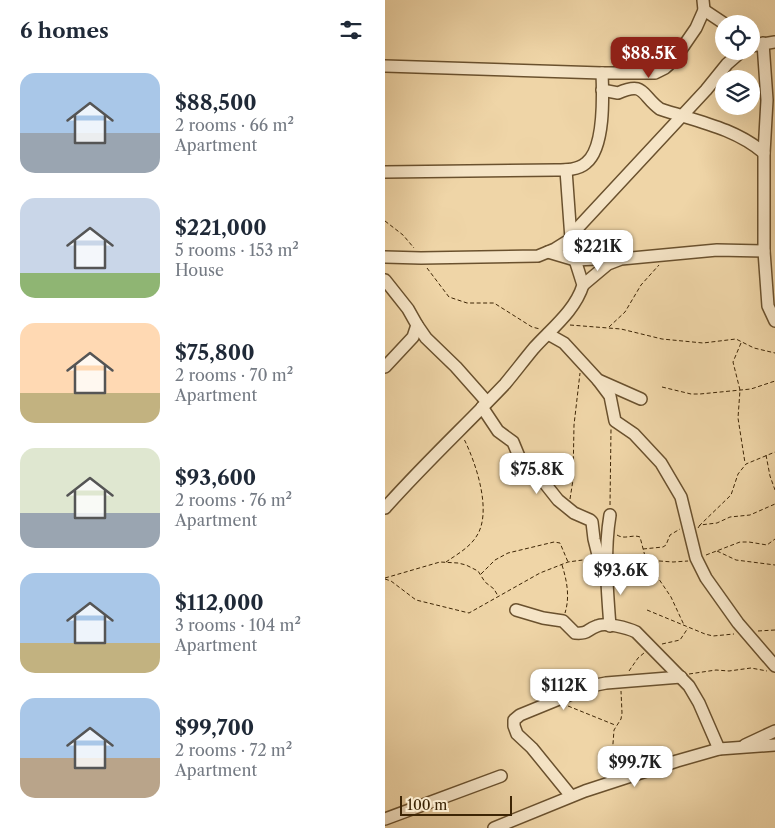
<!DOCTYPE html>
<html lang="en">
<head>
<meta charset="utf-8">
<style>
  :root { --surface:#fff; --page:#f2f2f3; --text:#1f2937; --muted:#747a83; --accent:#8f2418 }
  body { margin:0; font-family:"Libre Caslon Text",serif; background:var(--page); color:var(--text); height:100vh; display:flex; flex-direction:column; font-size:19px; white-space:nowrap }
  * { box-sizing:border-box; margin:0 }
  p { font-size:16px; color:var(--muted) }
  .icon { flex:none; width:28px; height:28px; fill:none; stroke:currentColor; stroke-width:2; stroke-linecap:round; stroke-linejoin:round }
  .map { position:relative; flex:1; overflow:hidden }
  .side { display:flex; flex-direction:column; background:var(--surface); width:385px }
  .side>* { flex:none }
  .controls { position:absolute; left:330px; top:15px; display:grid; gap:10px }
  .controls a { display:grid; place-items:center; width:45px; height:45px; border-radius:50%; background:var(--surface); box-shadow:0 5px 20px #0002; font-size:25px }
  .scale { position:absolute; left:15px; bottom:12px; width:112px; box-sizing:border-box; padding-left:5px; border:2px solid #3d2505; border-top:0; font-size:14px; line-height:18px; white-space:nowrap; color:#3d2505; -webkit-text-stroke:4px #f5e4c6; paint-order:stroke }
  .price { position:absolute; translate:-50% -42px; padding:0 11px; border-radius:10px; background:#fff; color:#222; font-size:16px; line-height:32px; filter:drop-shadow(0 1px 2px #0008) }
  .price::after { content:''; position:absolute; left:50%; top:30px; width:15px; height:11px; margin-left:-8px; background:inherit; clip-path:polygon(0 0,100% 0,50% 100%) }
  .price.active { background:var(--accent); color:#fff }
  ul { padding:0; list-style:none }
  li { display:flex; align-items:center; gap:15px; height:125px; padding:0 20px }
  li span { display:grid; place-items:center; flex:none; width:140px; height:100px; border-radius:15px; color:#555 }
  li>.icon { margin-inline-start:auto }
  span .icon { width:60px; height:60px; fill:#fffc; stroke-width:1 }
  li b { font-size:21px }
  h2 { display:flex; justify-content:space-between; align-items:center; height:60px; padding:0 20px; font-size:21px }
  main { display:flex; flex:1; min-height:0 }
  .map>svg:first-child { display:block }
</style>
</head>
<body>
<main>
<section class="side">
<h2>6 homes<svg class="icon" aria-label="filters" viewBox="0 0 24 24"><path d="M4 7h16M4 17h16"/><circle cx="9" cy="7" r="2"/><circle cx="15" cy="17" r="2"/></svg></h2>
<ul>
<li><span style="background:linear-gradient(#a9c7e8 60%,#9aa5b1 0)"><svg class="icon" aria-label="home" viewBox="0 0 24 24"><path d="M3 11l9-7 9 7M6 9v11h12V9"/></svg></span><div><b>$88,500</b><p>2 rooms · 66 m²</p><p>Apartment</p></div></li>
<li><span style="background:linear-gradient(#c9d6e8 75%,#8fb573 0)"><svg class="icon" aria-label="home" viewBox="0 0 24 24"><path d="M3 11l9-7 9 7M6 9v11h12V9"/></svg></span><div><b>$221,000</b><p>5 rooms · 153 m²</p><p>House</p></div></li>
<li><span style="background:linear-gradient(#ffd9b3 70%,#c2b280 0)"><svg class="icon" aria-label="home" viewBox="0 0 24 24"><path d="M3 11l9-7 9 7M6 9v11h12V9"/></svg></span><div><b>$75,800</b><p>2 rooms · 70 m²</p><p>Apartment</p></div></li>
<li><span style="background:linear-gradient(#dfe7d0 65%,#9aa5b1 0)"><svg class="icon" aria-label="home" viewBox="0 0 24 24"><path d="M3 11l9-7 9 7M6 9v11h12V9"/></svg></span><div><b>$93,600</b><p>2 rooms · 76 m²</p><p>Apartment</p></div></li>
<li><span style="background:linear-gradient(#a9c7e8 70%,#c2b280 0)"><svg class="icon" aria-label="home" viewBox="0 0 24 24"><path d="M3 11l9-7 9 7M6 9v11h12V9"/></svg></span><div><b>$112,000</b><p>3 rooms · 104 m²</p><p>Apartment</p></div></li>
<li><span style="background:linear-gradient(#a9c7e8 60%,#b9a48a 0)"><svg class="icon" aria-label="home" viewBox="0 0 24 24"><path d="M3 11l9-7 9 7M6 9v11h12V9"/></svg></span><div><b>$99,700</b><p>2 rooms · 72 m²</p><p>Apartment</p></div></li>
</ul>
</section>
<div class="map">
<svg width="390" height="828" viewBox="0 0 390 828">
  <rect width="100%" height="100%" fill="#efd5a7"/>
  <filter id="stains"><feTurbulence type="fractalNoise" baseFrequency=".004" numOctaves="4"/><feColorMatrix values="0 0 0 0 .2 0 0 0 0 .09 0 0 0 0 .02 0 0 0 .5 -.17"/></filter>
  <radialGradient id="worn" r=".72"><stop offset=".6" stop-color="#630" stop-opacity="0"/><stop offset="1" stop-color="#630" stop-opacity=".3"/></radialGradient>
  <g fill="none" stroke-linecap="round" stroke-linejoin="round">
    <g stroke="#6a512e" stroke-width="14">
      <g id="minor">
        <polyline points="319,10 340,24"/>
        <polyline points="378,43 382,100 379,153 379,251 383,306 390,321"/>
        <polyline points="366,46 390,42"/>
        <polyline points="0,66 217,73 270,73 280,68 289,60 311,28 319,10 318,0"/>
        <path d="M217,90L233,93C260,81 256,95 275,109C311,121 350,128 379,153"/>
        <path d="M0,172L171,170C181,170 193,170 201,163C220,148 218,96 217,73"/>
        <polyline points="163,252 190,260 233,258"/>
        <polyline points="0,257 36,258 153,256 170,249 186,239 181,170"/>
        <polyline points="0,280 23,309 32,325 28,337 0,367"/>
        <polyline points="198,285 223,264 236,259 332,250 379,251"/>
        <polyline points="32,325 41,338 71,367 102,402"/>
        <polyline points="163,334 179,343 213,380 256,399"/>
        <polyline points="213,380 225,396 230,421 249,434 276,463 296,497 311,558 321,578 353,623 390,666"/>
        <polyline points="97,407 113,431 128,442 135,459 154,476 173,500 189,513 205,520 207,522 209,539 213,555 221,569"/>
        <path d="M0,508C38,465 80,426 120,384C130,372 139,360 149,348C166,329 190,311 198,285L185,244L188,233L321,90L342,64L357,51"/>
        <path d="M131,610L158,618L178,621L190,633C204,634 201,630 212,626C220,622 243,628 251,632L304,686L314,703L334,749"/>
        <path d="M225,626C222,589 219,551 225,515"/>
        <polyline points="360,745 390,731"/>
        <polyline points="186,796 147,748 132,734 129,726 129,720 135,715 206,686 221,683 296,677"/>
        <polyline points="0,819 116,776"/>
        <polyline points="109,828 200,791 292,761 334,749 390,745"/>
      </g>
    </g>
    <g stroke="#3d2505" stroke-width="1" stroke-dasharray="4 2.5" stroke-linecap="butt">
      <polyline points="0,221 18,235 29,248"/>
      <polyline points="42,268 64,297 82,303 109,303 147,327 155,329"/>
      <polyline points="185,325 236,329 277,339 318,343 351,339 369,348 390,353"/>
      <polyline points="224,327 240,312 256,285 274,265"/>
      <polyline points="356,343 348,362 355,390 353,418 360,463"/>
      <polyline points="277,387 306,394 315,394 366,389 390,381"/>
      <polyline points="381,455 385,476 390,490"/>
      <polyline points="185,499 188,480 189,425 195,373"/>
      <polyline points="225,505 226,429"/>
      <polyline points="314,526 346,495 353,474 361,464 390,452"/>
      <polyline points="313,528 315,525 332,523 345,517 365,515 390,504"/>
      <path d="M232,535C240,540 247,534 255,537L261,560L286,597L299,625"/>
      <polyline points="258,549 278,547 281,545 285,535 295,529"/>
      <polyline points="332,551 351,560 390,565"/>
      <polyline points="321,555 355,542 364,542 382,545 390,539"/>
      <polyline points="261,560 288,562 303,561"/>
      <path d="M61,562C71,555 84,548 91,537C108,513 91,463 79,439"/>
      <path d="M177,565C182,581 185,597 180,613"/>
      <polyline points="96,574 110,560 123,553 169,542 175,543 183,562"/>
      <polyline points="0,578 55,562 73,563 81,565 93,571 100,582 109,589 113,596"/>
      <polyline points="0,579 6,581 31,600 84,613 155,573 183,562 205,559"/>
      <polyline points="262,610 320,634 328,636 349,634"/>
      <polyline points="373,631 390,630"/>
      <polyline points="277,644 295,640 303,628"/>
      <polyline points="244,671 253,658 259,653"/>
      <polyline points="304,674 331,670 344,671 366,668 382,671"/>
      <polyline points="183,706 230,725"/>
      <polyline points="219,775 227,757 229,730 236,719 237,713 236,691"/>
    </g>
    <use href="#minor" stroke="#f5e4c6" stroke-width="11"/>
  </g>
  <rect width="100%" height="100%" filter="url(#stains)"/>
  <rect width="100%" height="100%" fill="url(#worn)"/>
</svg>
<div class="controls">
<a><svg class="icon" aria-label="locate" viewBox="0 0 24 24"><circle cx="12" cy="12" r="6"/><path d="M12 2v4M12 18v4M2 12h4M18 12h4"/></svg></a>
<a><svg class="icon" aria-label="layers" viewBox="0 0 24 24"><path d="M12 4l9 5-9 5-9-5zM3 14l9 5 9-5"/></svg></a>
</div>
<div class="scale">100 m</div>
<b class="price active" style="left:264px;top:79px">$88.5K</b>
<b class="price" style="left:213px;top:272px">$221K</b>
<b class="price" style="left:152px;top:495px">$75.8K</b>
<b class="price" style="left:236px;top:596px">$93.6K</b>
<b class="price" style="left:179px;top:711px">$112K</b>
<b class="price" style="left:250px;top:788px">$99.7K</b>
</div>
</main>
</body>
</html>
